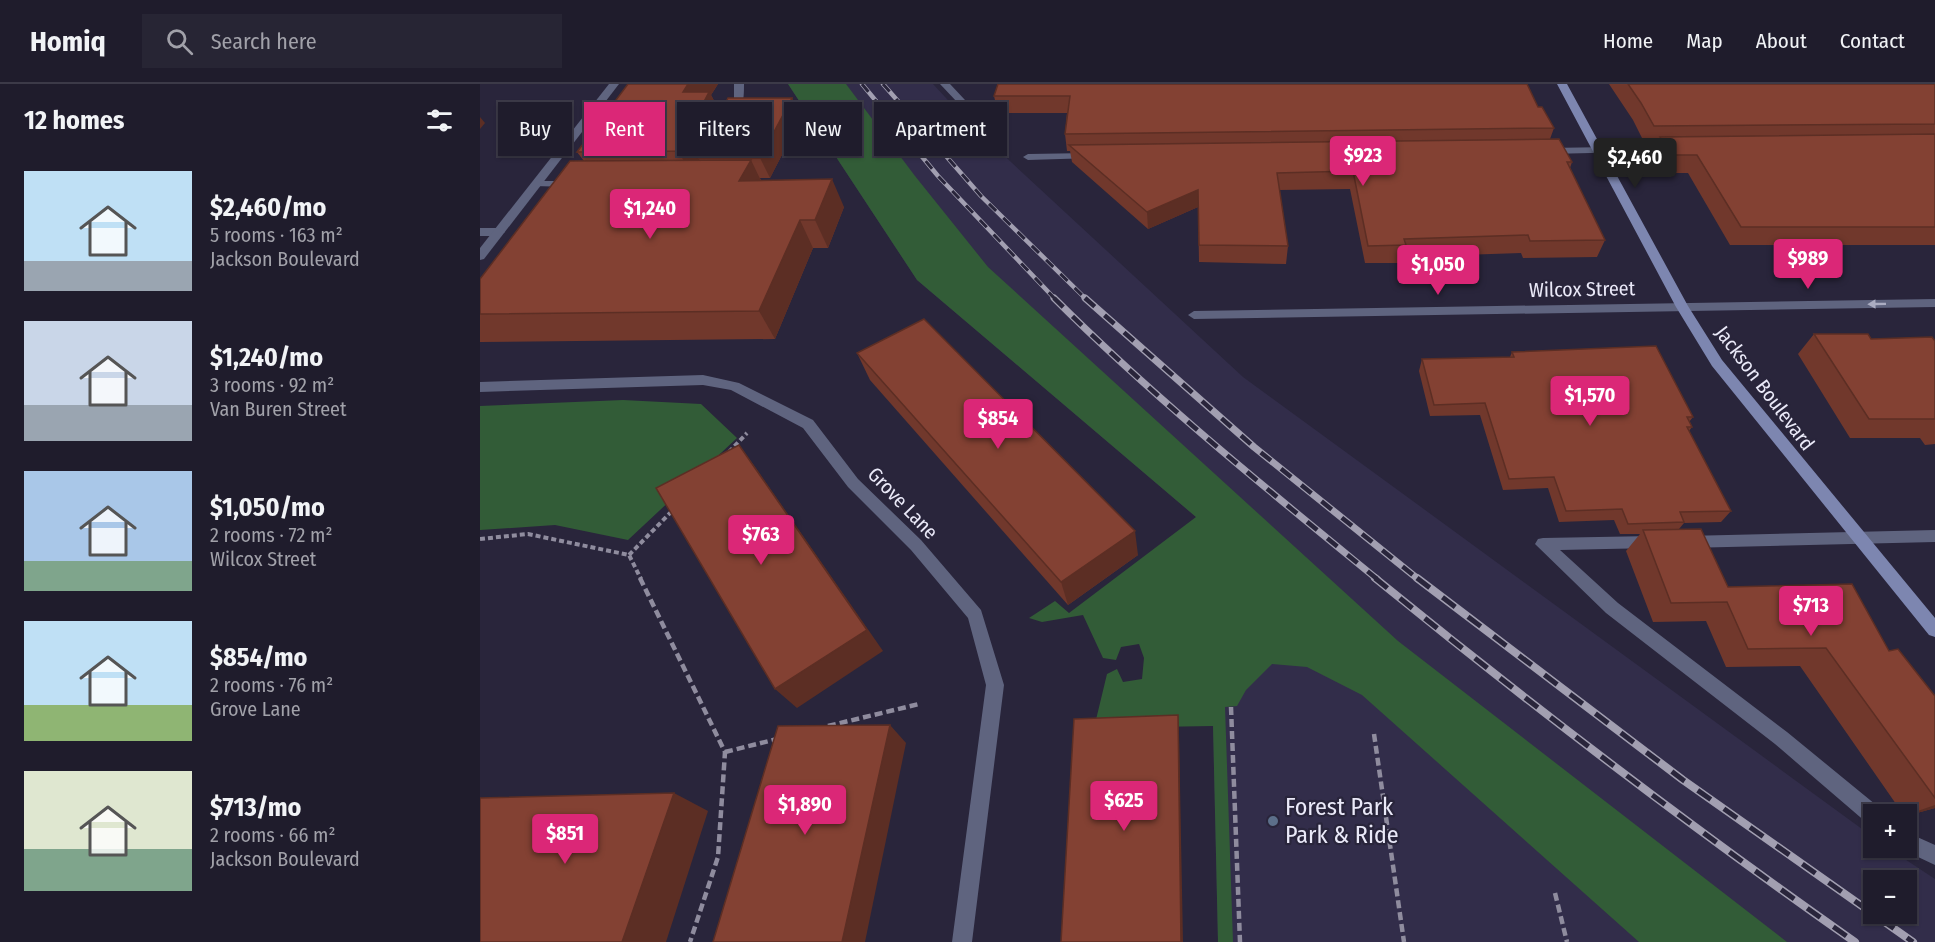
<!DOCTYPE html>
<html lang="en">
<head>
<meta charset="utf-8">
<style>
  :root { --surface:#1f1c2c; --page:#272534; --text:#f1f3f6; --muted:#a1a1a9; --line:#3c3a48; --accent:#db2777 }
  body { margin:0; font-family:"Fira Sans Condensed",sans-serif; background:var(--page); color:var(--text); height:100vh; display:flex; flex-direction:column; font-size:22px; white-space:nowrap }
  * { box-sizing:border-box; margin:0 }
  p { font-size:20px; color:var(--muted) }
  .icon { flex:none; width:33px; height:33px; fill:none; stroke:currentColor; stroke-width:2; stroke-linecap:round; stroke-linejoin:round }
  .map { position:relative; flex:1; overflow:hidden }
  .drawer { display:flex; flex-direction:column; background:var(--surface); width:480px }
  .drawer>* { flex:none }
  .guide { position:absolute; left:18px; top:18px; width:570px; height:54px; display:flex; gap:12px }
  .controls { position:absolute; left:1383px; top:720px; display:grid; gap:12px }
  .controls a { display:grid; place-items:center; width:54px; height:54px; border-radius:0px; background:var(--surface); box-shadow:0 2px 4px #0004,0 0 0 2px var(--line); font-size:30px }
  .price { position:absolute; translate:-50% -51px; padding:0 14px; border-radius:6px; background:var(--accent); color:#fff; font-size:20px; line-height:39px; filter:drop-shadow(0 2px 3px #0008) }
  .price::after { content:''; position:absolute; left:50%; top:36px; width:18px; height:14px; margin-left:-9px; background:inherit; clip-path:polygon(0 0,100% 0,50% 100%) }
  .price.active { background:#222; color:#fff }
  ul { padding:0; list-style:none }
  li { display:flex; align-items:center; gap:18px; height:150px; padding:0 24px }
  li span { display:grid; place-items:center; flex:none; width:168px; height:120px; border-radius:0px; color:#555 }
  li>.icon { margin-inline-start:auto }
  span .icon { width:72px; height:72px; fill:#fffc; stroke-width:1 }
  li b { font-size:26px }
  h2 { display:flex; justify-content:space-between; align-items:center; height:72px; padding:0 24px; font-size:26px }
  .tag { padding:0 21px; border-radius:0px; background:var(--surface); box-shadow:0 2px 4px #0004,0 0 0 2px var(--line); font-size:21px; line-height:54px }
  .tag.active { background:var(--accent); color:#fff }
  header { display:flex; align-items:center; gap:36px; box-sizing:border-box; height:84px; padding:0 30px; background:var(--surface); border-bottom:2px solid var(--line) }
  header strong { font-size:28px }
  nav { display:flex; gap:33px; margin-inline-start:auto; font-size:21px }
  .search { width:420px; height:54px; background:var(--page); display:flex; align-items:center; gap:15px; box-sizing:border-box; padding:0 21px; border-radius:0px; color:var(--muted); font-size:22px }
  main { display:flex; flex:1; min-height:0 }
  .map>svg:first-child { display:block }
</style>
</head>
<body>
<header>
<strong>Homiq</strong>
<div class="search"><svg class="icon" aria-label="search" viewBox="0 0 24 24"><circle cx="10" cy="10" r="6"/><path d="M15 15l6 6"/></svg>Search here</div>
<nav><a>Home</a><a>Map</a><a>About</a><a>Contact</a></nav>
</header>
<main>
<section class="drawer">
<h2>12 homes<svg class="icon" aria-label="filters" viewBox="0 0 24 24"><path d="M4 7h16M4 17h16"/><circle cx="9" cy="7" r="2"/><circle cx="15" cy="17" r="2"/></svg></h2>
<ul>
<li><span style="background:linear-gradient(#bfe0f5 75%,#9aa5b1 0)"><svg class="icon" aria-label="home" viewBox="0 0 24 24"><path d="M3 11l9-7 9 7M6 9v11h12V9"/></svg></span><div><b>$2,460/mo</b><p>5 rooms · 163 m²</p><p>Jackson Boulevard</p></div></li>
<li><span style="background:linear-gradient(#c9d6e8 70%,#9aa5b1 0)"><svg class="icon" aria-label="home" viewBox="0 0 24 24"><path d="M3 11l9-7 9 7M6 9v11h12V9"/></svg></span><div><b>$1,240/mo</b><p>3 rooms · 92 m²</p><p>Van Buren Street</p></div></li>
<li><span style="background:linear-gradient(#a9c7e8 75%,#7fa58c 0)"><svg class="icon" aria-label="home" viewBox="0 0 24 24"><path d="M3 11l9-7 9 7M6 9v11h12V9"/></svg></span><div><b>$1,050/mo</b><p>2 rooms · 72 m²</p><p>Wilcox Street</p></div></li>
<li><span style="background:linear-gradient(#bfe0f5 70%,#8fb573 0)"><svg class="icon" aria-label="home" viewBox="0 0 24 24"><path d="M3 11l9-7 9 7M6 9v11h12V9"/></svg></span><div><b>$854/mo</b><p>2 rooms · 76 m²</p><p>Grove Lane</p></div></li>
<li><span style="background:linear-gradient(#dfe7d0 65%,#7fa58c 0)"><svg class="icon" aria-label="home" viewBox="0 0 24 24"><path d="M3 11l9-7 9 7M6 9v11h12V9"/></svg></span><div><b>$713/mo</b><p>2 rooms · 66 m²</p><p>Jackson Boulevard</p></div></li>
</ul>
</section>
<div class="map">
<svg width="1455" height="858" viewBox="0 0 1455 858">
  <rect width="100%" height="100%" fill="#29253b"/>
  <path fill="#322d4a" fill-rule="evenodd" d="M308,0H453L491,41L763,293L1393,753L1394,764H1408L1455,795V858H738L733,642L716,433L437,196ZM1394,796H1426V830H1394Z"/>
  <g fill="#325c37">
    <polygon points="308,0 366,0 435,92 508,183 918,557 1307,858 1159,858 882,611 827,583 792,580 766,606 757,622 745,623 753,858 738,858 733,642 614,644 627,590 637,585 643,598 662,595 664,574 659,560 641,563 636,576 623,574 603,531 562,538 549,534 575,517 589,529 716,433 437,196"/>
    <polygon points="143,316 221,320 257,354 148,456 75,441 0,446 0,322"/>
  </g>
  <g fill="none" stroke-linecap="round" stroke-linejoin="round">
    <g stroke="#8f8c9e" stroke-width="4" stroke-dasharray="5 3" stroke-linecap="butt">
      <polyline points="249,368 267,349"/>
      <polyline points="0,455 48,450 149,471 161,495"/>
      <polyline points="149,471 194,425"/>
    </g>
    <g stroke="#8f8c9e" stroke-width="4.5" stroke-dasharray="8 4" stroke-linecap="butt">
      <polyline points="160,494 245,668 238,773 210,858"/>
      <polyline points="751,623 760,858"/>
      <polyline points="348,642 439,620"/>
      <polyline points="894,650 924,858"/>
      <polyline points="245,668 297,655"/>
      <polyline points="1075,809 1087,858"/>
    </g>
    <g fill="#5f647f" fill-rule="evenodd">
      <path d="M254,0H264C264,12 264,28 252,34L247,31L254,16Z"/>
      <polygon points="460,0 470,0 501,33 501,37 495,37"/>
      <polygon points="1194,62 1199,65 1198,67 1068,70 1063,67 1068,64"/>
      <polygon points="609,69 614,72 613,74 548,76 543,73 548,70"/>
      <polygon points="57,97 93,97 98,100 93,103 53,102 53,98"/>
      <polygon points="0,144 19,144 25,148 19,152 0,152"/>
      <polygon points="1455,446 1455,458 1206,464 1201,463 1198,458 1201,453 1206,452"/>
      <polygon points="1173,452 1178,453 1181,458 1178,463 1173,464 1080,466 1138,519 1307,648 1401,725 1403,730 1394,730 1394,741 1387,739 1295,660 1126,529 1055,460 1058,455 1063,454"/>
      <polygon points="1426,748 1455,761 1455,781 1419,764 1426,764"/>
    </g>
    <g fill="#5f647f" fill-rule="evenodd">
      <polygon points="129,0 139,0 4,175 0,176 0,164"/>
      <polygon points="1455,215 1455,223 714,235 708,231 714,227"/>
      <polygon points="223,291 259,299 333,336 378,395 441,456 501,526 524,601 492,858 472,858 506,601 488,534 431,466 368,403 323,344 251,306 223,301 0,308 0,298"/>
    </g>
    <polygon fill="#7d86b0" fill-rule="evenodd" points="1077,0 1087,0 1208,222 1242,276 1455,534 1455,553 1449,551 1232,282 1196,223"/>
    <g stroke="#a29fb1" stroke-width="4.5">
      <g id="rail-far2">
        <polyline points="382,0 458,92 576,216"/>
        <polyline points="403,0 501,112 607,216"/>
      </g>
    </g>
    <g stroke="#a29fb1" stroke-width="7">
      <g id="rail-far1">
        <path d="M574,214C675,315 787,405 897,495"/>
        <polyline points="605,214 774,363 938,495"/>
      </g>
    </g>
    <g stroke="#a29fb1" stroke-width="8">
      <g id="rail">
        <path d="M895,494C1051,621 1211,743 1375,858"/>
        <polyline points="937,494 1203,696 1433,858"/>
      </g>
    </g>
    <use href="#rail-far2" stroke="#29253b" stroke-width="3" stroke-dasharray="10" stroke-linecap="butt"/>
    <use href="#rail-far1" stroke="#29253b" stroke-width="4.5" stroke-dasharray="13" stroke-linecap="butt"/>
    <use href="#rail" stroke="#29253b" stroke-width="5" stroke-dasharray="16" stroke-linecap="butt"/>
  </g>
  <g fill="#71382c">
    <polygon points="148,0 238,0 231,11 241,30 312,14 321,34 290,94 280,94 281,96 364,123 348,164 333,164 295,255 0,258 0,195 104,77 97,68"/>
    <polygon points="518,0 1058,23 1074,44 1070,55 1092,78 1090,84 1125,156 1117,173 1043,174 1041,169 923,173 922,179 885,179 870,105 799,106 808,162 806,180 719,178 718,123 668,145 592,78 590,67 587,67 585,50 587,29 518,29 514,12"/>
    <polygon points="1129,0 1455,0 1455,161 1250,161 1208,89 1181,89 1171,71 1176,60 1165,60 1153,36"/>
    <polygon points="1334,250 1391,255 1455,257 1455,360 1445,361 1440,354 1370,354 1318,270"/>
    <polygon points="1032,268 1213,333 1209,338 1212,343 1209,347 1251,427 1241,438 1204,439 1199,445 1248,503 1409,567 1455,612 1455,724 1426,732 1426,730 1423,730 1320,582 1246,583 1226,537 1173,538 1146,467 1160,450 1140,450 1134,436 1079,438 1068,404 1023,406 1000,331 950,332 939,287 942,275 1030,273"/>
    <polygon points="377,269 658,471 588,521 390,296"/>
  </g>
  <g fill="#5c2e24">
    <polygon points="208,0 238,0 231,11 243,34 218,74 221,78 214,94 198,67 203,8"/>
    <polygon points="312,14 321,34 290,94 280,74"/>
    <polygon points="0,33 5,39 0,45"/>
    <polygon points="271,76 284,103 259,97"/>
    <polygon points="352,95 364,123 348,164 335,136"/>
    <polygon points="718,106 718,123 668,145 667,128"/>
    <polygon points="320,136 333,164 295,255 279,227"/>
    <polygon points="259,361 278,387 403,567 317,624 295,605"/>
    <polygon points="655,447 658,471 588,521 581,498"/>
    <polygon points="698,631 699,649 703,858 701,858"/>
    <polygon points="410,641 426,659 385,858 362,858"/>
    <polygon points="194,709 228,727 186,858 142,858"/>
    <polygon points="1455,721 1455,724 1426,732 1426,731"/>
  </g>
  <g fill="#834133" stroke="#5c2e24" stroke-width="1.5">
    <polygon points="148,0 208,0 203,8 229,8 198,67 97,68"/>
    <polygon points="518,0 1047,0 1058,23 1062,23 1074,44 585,50 590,12 514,12"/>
    <polygon points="1148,0 1455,0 1455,40 1174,42 1161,19"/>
    <polygon points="248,14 312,14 280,74 218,74"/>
    <polygon points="1455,50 1455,143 1261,143 1217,71 1190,71 1180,53"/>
    <polygon points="1079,55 1092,78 1087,78 1125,156 1050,157 1048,151 924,155 926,161 888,162 873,87 797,89 808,162 719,161 718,106 667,128 589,61"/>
    <polygon points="271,76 259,97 352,95 335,136 320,136 279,227 0,230 0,195 90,77"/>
    <polygon points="444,235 655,447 581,498 377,269"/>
    <polygon points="1334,250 1388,250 1391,255 1452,253 1455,257 1455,335 1389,335"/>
    <polygon points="1176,262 1213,333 1207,333 1212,343 1207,343 1251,427 1200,428 1204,438 1148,440 1142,425 1086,427 1074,393 1029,395 1005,319 954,321 942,275 1034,273 1032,268"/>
    <polygon points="259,361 387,546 295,605 176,404"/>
    <polygon points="1221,445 1248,503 1372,500 1409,567 1418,565 1455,612 1455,714 1346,564 1268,565 1247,518 1191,519 1163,446"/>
    <polygon points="698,631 701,858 581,858 594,635"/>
    <polygon points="410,641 362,858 233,858 298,642"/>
    <polygon points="194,709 142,858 0,858 0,714"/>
  </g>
  <defs><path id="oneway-solid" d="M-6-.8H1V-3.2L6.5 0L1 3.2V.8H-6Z" transform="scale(1.5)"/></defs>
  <use fill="#abadc2" href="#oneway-solid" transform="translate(1397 220) rotate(179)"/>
  <circle fill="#5c6f8a" stroke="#29253b" stroke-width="2" cx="793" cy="737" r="6"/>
  <g text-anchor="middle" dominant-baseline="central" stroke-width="4.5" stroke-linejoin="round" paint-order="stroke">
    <g font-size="20" fill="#eae9f8" stroke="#29253b">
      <text transform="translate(1102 205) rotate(-1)">Wilcox Street</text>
      <text transform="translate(1285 304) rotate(53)">Jackson Boulevard</text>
      <text transform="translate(423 419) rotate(46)">Grove Lane</text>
    </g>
    <g font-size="24" fill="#eae9f8" stroke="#29253b" text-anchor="start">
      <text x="805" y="723">Forest Park<tspan x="805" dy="28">Park &amp; Ride</tspan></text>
    </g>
  </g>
</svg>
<div class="controls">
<a>+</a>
<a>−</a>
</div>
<b class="price" style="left:883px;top:103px">$923</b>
<b class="price active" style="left:1155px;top:105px">$2,460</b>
<b class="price" style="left:170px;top:156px">$1,240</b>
<b class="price" style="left:1328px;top:206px">$989</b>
<b class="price" style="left:958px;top:212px">$1,050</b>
<b class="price" style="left:1110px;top:343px">$1,570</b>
<b class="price" style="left:518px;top:366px">$854</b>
<b class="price" style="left:281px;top:482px">$763</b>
<b class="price" style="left:1331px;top:553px">$713</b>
<b class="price" style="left:644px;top:748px">$625</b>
<b class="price" style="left:325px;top:752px">$1,890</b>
<b class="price" style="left:85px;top:781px">$851</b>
<div class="guide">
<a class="tag">Buy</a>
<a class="tag active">Rent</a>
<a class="tag">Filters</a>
<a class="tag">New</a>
<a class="tag">Apartment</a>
</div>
</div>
</main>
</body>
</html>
